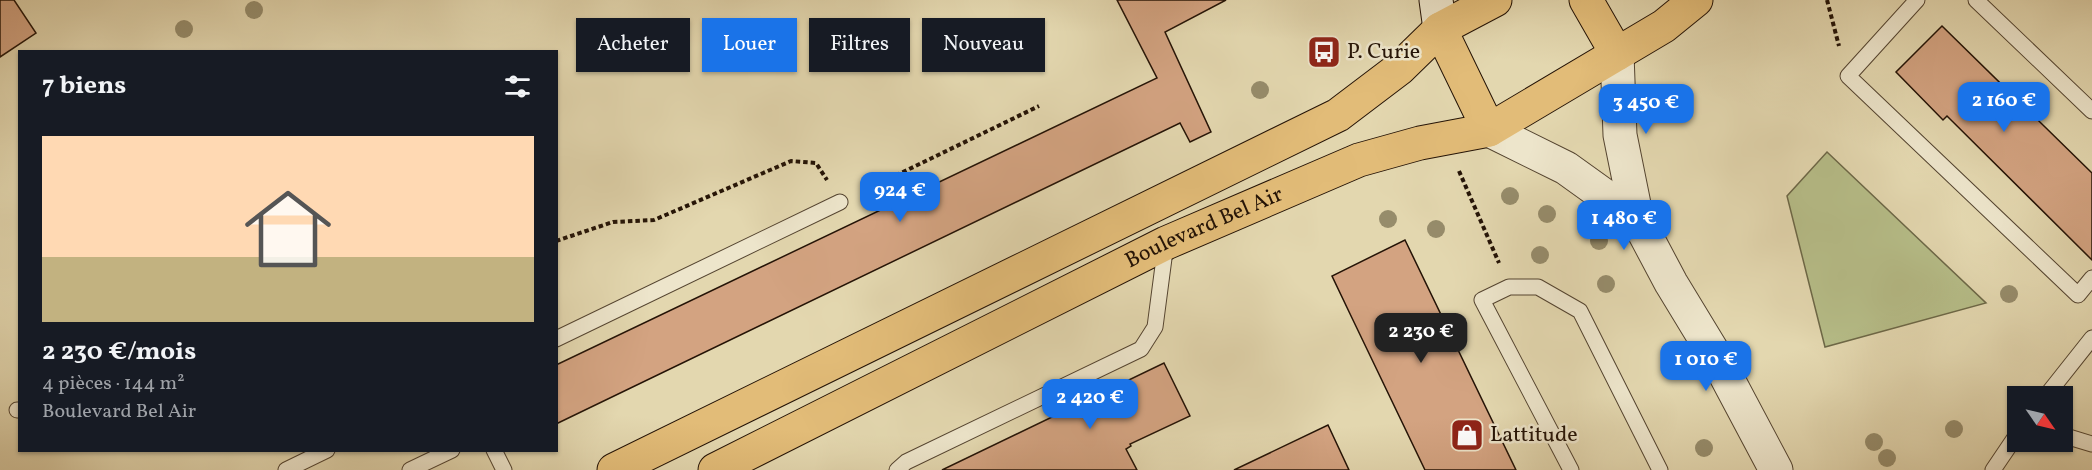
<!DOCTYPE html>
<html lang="fr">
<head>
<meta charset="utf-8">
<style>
  :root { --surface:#171b24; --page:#20242c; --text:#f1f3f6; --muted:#9ea1a6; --line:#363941; --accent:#1a73e8 }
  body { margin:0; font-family:Vollkorn,serif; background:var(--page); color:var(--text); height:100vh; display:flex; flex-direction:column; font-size:22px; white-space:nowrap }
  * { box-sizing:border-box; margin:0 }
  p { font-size:20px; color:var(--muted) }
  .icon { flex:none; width:33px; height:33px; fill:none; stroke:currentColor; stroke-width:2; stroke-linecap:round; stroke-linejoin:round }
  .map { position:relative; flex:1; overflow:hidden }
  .drawer { position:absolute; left:18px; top:50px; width:540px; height:402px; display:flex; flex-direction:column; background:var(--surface); border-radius:0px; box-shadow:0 2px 4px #0004 }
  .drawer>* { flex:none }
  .banner { position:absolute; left:576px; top:18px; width:570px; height:54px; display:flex; gap:12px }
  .needle { width:39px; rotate:124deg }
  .fabs { position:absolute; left:2007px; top:386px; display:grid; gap:12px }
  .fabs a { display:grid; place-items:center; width:66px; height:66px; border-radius:0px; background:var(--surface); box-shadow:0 2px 4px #0004; font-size:30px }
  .price { position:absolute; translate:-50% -51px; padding:0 14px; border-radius:12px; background:var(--accent); color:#fff; font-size:20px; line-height:39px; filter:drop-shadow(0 2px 3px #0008) }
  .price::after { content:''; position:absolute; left:50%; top:36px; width:18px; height:14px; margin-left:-9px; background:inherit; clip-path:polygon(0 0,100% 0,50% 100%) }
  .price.selected { background:#222; color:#fff }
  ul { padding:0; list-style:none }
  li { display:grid; align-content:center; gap:12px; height:318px; padding:0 24px }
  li+li { border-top:2px solid var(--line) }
  li span { display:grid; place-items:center; height:186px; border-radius:0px; color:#555 }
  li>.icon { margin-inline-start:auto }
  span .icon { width:108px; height:108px; fill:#fffc; stroke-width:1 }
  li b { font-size:26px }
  h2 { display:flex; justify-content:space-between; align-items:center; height:72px; padding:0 24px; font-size:26px }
  .pill { padding:0 21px; border-radius:0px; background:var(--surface); box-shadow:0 2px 4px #0004; font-size:21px; line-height:54px }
  .pill.selected { background:var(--accent); color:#fff }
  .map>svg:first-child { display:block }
</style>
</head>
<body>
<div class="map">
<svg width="2092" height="470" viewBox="0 0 2092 470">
  <rect width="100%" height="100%" fill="#e3d7af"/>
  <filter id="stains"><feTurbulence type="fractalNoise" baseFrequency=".00333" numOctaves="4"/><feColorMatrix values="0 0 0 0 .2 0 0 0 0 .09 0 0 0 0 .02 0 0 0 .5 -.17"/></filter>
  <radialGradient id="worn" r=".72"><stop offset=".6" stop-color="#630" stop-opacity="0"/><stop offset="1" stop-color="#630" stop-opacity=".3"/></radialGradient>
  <polygon fill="#b6bd88" stroke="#6d6847" stroke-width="1.5" points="1827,152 1986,303 1825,347 1787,196"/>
  <g fill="#d3a381" stroke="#241306" stroke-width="1.5">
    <polygon points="0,0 14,0 36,33 0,57"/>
    <polygon points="1117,0 1226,0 1165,32 1211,132 1190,142 1180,123 556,424 556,365 1157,78"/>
    <polygon points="1942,26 2092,173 2092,260 1947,116 1943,120 1896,72"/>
    <polygon points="1405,240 1516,470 1425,470 1352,318 1332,276"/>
    <polygon points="1164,363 1190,416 1130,444 1131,446 1126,449 1137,470 942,470"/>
    <polygon points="1328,425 1349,470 1234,470"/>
  </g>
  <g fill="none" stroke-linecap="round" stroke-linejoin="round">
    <g stroke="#544430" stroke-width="17">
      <g id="service">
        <polyline points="1917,0 1848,76 2078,295 2092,278"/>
        <polyline points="1976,0 2092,111"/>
        <polyline points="556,339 840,202"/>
        <polyline points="2046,396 2092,338"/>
        <polyline points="17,410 20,410"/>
        <polyline points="2062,435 2092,444"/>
        <polyline points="494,450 504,470"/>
        <polyline points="286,470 327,450"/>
        <polyline points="410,470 452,450"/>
        <polyline points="897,470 906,462 1141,349 1155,327 1166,243"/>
        <polyline points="1571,470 1482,300 1509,287 1538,287 1580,311 1660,470"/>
        <polyline points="1993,470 2018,433"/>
      </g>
    </g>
    <g stroke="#544430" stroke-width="35">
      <g id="tertiary">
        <polyline points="1617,54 1620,135 1637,219 1671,283 1716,357 1776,470"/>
        <polyline points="1489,130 1566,168 1637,219"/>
      </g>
    </g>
    <g stroke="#241306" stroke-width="35">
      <polyline id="secondary" points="1436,0 1440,29"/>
    </g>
    <g stroke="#241306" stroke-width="35">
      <g id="primary">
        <polyline points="1586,0 1617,54"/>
        <polyline points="1440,29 1489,130"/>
        <polyline points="614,470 1338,115 1400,68 1440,29 1495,0"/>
        <path id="s1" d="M715,470L1166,243L1359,160L1420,143L1489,130L1664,26L1696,0"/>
      </g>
    </g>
    <g stroke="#241306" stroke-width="4" stroke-dasharray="4.5 3" stroke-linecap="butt">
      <polyline points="1827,0 1839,46"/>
      <polyline points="1459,171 1499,263"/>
      <polyline points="862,192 1039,106"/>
      <polyline points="556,241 613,222 654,220 791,161 816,163 827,180"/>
    </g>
    <use href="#service" stroke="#ede5cb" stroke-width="15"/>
    <use href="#tertiary" stroke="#ede5cb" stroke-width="33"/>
    <use href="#secondary" stroke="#ede5cb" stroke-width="33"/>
    <use href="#primary" stroke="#e2bc78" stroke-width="33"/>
  </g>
  <g fill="#968c6b">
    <circle cx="254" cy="10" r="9"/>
    <circle cx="184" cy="29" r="9"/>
    <circle cx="1260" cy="90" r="9"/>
    <circle cx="1510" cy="196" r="9"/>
    <circle cx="1547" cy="214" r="9"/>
    <circle cx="1388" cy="219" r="9"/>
    <circle cx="1436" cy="229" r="9"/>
    <circle cx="1599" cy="241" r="9"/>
    <circle cx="1540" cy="255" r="9"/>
    <circle cx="1606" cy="284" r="9"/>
    <circle cx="2009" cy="294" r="9"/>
    <circle cx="1954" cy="429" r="9"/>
    <circle cx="1874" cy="442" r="9"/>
    <circle cx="1704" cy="448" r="9"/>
    <circle cx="1887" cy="458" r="9"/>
  </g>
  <defs>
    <g id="bus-square" transform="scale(1.725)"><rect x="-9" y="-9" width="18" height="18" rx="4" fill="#8f2418" stroke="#ede5cb"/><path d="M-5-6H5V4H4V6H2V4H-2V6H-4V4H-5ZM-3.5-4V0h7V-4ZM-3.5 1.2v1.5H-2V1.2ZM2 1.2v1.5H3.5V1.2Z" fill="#fff"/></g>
    <g id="shop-square" transform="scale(1.725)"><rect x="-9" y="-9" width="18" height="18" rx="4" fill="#8f2418" stroke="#ede5cb"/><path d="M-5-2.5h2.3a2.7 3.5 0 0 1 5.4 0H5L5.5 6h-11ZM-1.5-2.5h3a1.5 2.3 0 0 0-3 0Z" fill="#fff"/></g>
  </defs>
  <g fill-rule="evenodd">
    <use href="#bus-square" x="1324" y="52"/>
    <use href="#shop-square" x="1467" y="435"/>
  </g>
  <g text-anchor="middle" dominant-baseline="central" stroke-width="5" stroke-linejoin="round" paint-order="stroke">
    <g font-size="22" fill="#241306" stroke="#ede5cb" text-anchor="start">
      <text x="1347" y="52">P. Curie</text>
      <text x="1490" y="435">Lattitude</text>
    </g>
    <g font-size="22" fill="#241306" stroke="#ede5cb">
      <text stroke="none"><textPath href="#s1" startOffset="546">Boulevard Bel Air</textPath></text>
    </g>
  </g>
  <rect width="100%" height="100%" filter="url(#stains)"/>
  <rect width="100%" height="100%" fill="url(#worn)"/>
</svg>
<div class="fabs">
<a><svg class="needle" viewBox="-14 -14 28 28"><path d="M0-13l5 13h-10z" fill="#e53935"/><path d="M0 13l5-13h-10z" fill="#9ea1a6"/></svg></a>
</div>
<b class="price" style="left:2004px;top:133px">2 160 €</b>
<b class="price" style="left:1646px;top:135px">3 450 €</b>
<b class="price" style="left:900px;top:223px">924 €</b>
<b class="price" style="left:1624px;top:251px">1 480 €</b>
<b class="price selected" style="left:1421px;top:364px">2 230 €</b>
<b class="price" style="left:1706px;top:392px">1 010 €</b>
<b class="price" style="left:1090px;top:430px">2 420 €</b>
<div class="banner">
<a class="pill">Acheter</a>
<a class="pill selected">Louer</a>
<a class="pill">Filtres</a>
<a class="pill">Nouveau</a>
</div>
<section class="drawer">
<h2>7 biens<svg class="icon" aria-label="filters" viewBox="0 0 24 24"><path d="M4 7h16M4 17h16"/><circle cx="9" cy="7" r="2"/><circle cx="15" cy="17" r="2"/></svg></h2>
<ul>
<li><span style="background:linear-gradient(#ffd9b3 65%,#c2b280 0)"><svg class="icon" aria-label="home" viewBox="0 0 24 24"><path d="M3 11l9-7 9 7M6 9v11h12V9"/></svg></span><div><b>2 230 €/mois</b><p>4 pièces · 144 m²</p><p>Boulevard Bel Air</p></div></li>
</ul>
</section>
</div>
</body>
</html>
